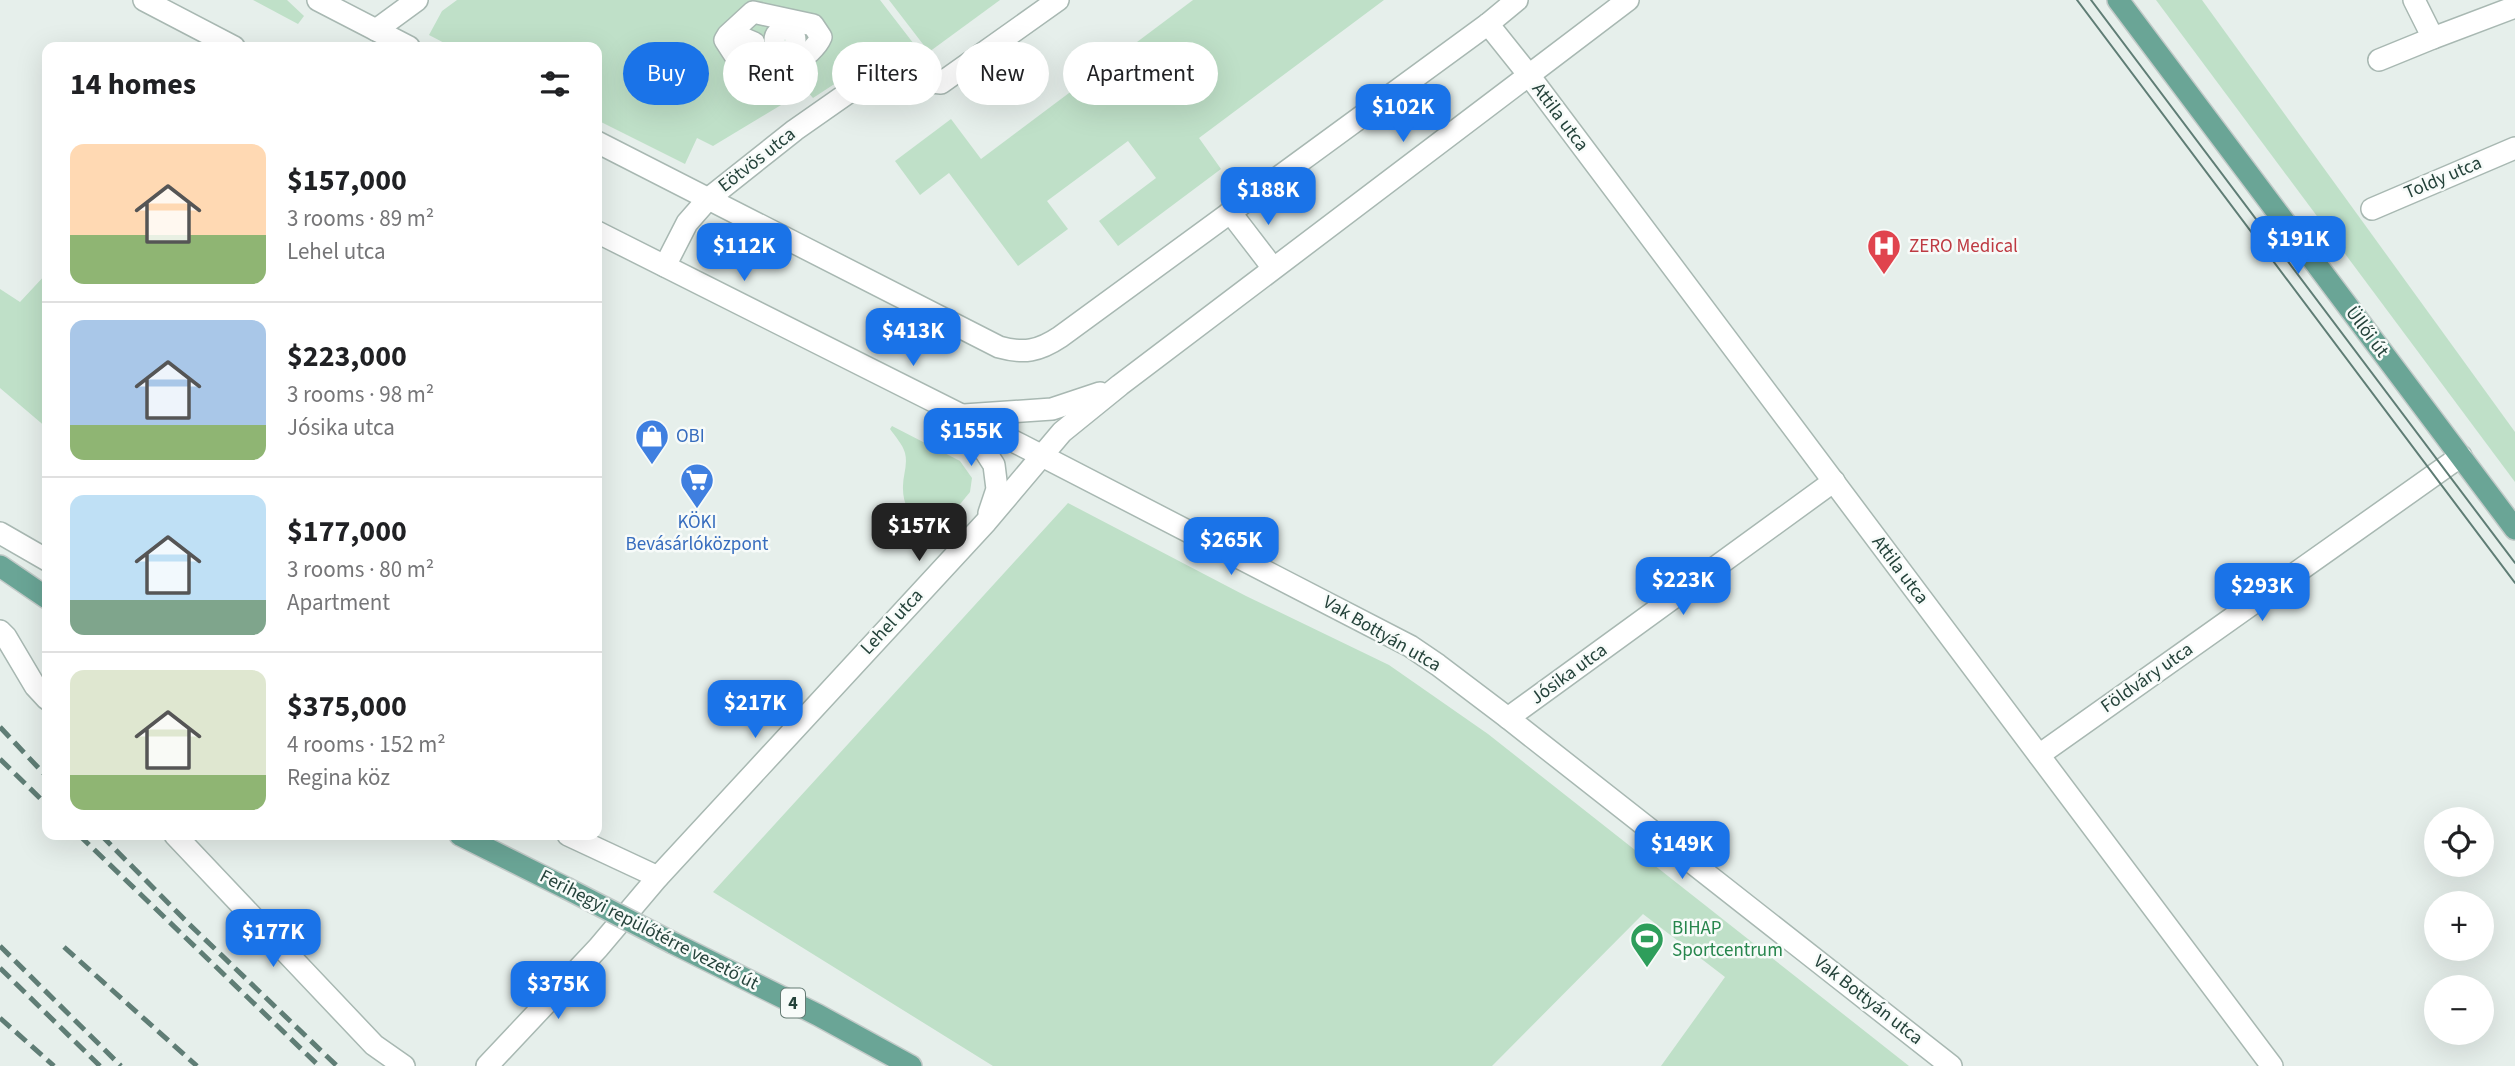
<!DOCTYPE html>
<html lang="en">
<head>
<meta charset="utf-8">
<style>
  :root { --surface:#fff; --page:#f2f2f2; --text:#202124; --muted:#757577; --line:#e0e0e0; --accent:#1a73e8 }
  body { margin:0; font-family:"Source Sans 3",sans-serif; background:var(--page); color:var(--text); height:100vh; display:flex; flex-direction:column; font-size:26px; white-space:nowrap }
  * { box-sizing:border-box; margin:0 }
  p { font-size:23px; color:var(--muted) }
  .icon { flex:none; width:38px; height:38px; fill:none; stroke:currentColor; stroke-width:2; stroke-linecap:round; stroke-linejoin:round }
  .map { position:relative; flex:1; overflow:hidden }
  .details { position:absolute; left:42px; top:42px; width:560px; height:798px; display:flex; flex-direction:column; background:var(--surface); border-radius:14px; box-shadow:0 7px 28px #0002 }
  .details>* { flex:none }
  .hud { position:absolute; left:623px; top:42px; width:665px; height:63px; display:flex; gap:14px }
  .tools { position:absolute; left:2424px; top:807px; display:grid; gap:14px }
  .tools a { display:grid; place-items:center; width:70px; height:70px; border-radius:50%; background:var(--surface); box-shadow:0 7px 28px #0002; font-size:35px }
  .price { position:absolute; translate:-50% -60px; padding:0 16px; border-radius:14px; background:var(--accent); color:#fff; font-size:23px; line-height:46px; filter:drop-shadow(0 2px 4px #0008) }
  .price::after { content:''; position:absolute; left:50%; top:42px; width:21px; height:16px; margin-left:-10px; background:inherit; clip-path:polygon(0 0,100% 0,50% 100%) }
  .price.active { background:#222; color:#fff }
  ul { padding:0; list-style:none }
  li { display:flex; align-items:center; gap:21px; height:175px; padding:0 28px }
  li+li { border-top:2px solid var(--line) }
  li span { display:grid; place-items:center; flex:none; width:196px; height:140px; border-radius:14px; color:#555 }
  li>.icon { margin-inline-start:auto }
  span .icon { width:84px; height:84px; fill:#fffc; stroke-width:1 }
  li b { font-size:30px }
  h2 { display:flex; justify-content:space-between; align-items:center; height:84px; padding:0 28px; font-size:30px }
  .chip { padding:0 24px; border-radius:32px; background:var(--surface); box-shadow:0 7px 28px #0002; font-size:24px; line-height:63px }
  .chip.active { background:var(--accent); color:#fff }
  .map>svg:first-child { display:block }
</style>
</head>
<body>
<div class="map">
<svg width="2515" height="1066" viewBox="0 0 2515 1066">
  <rect width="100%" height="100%" fill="#e6efeb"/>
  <g fill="#bfe0c8">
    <polygon points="253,0 287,0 304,16 298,24"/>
    <polygon points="457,0 880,0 927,61 865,64 813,98 806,90 713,146 697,138 685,164 597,120 597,47 452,47 429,35 442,11"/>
    <polygon points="889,0 1000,0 929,52"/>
    <polygon points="1193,0 1384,0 1199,138 1221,169 1118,246 1099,221 1156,178 1128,141 1047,201 1068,229 1018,266 949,173 920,195 895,161 951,119 981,159"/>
    <polygon points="2156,0 2202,0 2515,432 2515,482"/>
    <polygon points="47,273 47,428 0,388 0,289 20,302"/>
    <path d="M892,426L960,461L972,478L970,492L938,531C916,527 902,509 903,486C903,475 908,465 905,453C903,445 895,436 890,429Z"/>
    <polygon points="1068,503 1246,596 1389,665 1488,734 1909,1066 1661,1066 1725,977 1643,914 1492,1066 993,1066 713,892"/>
  </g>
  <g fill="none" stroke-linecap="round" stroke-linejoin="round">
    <g stroke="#a8b8b2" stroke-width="24">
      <g id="minor">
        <polyline points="144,0 234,47"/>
        <polyline points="318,0 409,47"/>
        <polyline points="2414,0 2433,38 2515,7"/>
        <polyline points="1488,24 1528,74 2272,1066"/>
        <polyline points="376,30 417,0"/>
        <path d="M734,30L740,37L754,43L736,57L725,40L728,35L753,12L813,25L821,37C814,55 770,84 751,74C746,71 741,62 736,57"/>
        <circle cx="785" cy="40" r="10"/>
        <polyline points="2379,60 2433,38"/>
        <path d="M597,142L999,347C1024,354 1039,351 1060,337L1488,24L1517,0"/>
        <polyline points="2372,209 2515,148"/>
        <polyline points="1230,212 1273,268"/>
        <polyline points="597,232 1021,445 1410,646 1438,665 1508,718 1951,1066"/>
        <polyline points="665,266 687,223 708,199 795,130 865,81 911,80 941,83 1058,0"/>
        <polyline points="964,415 1052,409 1100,393"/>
        <polyline points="963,417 994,465 997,489 989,513"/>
        <polyline points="0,533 47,560"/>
        <polyline points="0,631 6,637 35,686 47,699"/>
        <polyline points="1508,718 1834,481"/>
        <polyline points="2039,755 2461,456"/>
        <polyline points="175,835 374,1045 404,1066"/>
        <polyline points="568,835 658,877"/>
        <polyline points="487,1066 598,948 658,877 986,522 1062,432 1120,385 1628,0"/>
      </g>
    </g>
    <g stroke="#c2cac8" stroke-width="24">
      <g id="major">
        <polyline points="2118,0 2515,529"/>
        <polyline points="0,566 47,598"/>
        <polyline points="460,835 566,888"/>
        <polyline points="673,943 818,1015 911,1066"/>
      </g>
    </g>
    <use href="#minor" stroke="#fff" stroke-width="21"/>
    <use href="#major" stroke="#6aa596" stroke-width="21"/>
    <g stroke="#5f7d75" stroke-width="2">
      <polyline points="2077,0 2515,583"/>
      <polyline points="2091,0 2515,563"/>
    </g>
    <g stroke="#5f7d75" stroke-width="5" stroke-dasharray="14 7" stroke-linecap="butt">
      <polyline points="0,727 47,777"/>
      <polyline points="0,759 47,805"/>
      <polyline points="79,835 319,1066"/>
      <polyline points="101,835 189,924 337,1066"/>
      <polyline points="0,946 121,1066"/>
      <polyline points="64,947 197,1066"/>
      <polyline points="0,968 100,1066"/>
      <polyline points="0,1018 54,1066"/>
    </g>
    <g stroke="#c2cac8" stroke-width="24" stroke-linecap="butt">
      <polyline id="major-bridge" points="566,888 673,943"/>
    </g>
    <use href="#major-bridge" stroke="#6aa596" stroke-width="21"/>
  </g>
  <defs>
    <g id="hospital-pin" transform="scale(1.75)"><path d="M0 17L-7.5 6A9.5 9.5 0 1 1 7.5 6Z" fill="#e0444e" stroke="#f7fbf9"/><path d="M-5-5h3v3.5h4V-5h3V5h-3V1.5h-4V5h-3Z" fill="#fff"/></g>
    <g id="shop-pin" transform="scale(1.75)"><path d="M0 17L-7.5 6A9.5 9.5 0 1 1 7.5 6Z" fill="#3f7fe0" stroke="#f7fbf9"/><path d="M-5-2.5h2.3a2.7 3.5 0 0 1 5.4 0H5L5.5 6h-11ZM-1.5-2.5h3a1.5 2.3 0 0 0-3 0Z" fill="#fff"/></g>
    <g id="supermarket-pin" transform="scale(1.75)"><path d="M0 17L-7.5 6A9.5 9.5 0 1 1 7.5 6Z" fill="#3f7fe0" stroke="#f7fbf9"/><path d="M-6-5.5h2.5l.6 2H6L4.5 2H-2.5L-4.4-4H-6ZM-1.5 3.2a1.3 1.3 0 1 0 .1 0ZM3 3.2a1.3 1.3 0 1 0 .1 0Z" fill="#fff"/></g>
    <g id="stadium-pin" transform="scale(1.75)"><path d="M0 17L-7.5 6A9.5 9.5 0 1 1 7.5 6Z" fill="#2e9e5b" stroke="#f7fbf9"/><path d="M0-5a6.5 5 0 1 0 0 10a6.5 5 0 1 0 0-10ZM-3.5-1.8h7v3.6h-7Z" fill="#fff"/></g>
  </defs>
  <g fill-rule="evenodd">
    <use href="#hospital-pin" x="1884" y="246"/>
    <use href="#shop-pin" x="652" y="436"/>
    <use href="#supermarket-pin" x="697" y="480"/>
    <use href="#stadium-pin" x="1647" y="939"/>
  </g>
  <g text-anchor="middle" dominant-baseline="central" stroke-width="5" stroke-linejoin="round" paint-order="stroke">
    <rect fill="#f7fbf9" stroke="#637a73" stroke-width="2" x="781" y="988.5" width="24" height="29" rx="5"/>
    <g font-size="18" font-weight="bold" fill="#24423a">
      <text x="793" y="1003">4</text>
    </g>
    <g font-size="19" fill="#24423a" stroke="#f7fbf9">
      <text transform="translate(1560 117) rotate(53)">Attila utca</text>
      <text transform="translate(757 160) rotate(-38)">Eötvös utca</text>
      <text transform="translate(2443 178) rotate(-23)">Toldy utca</text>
      <text transform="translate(2367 332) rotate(53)">Üllői út</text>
      <text transform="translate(1900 570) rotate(53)">Attila utca</text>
      <text transform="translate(892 622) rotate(-47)">Lehel utca</text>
      <text transform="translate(1382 634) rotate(30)">Vak Bottyán utca</text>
      <text transform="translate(1569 674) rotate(-36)">Jósika utca</text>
      <text transform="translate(2147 678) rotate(-35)">Földváry utca</text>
      <text transform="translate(649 930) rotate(27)">Ferihegyi repülőtérre vezető út</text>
      <text transform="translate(1868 1000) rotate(38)">Vak Bottyán utca</text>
    </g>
    <g font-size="19" fill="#be3a42" stroke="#f7fbf9" text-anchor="start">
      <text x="1909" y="246">ZERO Medical</text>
    </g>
    <g font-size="19" fill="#366cbe" stroke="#f7fbf9" text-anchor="start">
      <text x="676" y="436">OBI</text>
      <text x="697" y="522" text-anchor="middle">KÖKI<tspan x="697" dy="22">Bevásárlóközpont</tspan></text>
    </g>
    <g font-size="19" fill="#27864d" stroke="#f7fbf9" text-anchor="start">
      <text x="1672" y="928">BIHAP<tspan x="1672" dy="22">Sportcentrum</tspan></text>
    </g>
  </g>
</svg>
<div class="tools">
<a><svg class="icon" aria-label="locate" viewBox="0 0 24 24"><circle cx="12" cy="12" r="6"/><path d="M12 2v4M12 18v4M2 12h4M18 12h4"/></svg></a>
<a>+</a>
<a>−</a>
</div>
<b class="price" style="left:1403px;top:144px">$102K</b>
<b class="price" style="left:1268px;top:227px">$188K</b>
<b class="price" style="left:2298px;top:276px">$191K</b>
<b class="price" style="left:744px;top:283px">$112K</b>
<b class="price" style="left:913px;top:368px">$413K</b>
<b class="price" style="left:971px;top:468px">$155K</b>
<b class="price active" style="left:919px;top:563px">$157K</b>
<b class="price" style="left:1231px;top:577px">$265K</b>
<b class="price" style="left:1683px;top:617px">$223K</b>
<b class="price" style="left:2262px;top:623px">$293K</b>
<b class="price" style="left:755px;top:740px">$217K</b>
<b class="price" style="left:1682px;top:881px">$149K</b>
<b class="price" style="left:273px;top:969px">$177K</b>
<b class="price" style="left:558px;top:1021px">$375K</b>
<div class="hud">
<a class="chip active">Buy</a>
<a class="chip">Rent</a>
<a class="chip">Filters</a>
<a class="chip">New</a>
<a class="chip">Apartment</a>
</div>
<section class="details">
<h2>14 homes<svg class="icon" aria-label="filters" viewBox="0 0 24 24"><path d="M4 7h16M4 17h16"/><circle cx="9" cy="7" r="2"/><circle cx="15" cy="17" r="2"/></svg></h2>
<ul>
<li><span style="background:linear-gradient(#ffd9b3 65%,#8fb573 0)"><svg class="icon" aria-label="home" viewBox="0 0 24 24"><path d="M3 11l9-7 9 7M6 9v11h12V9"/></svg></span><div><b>$157,000</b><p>3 rooms · 89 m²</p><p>Lehel utca</p></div></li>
<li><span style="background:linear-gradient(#a9c7e8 75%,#8fb573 0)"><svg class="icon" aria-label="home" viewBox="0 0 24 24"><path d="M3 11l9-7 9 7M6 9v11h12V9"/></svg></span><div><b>$223,000</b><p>3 rooms · 98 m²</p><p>Jósika utca</p></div></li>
<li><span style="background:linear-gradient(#bfe0f5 75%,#7fa58c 0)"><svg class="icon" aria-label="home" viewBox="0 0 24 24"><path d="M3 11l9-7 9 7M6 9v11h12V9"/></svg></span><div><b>$177,000</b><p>3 rooms · 80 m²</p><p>Apartment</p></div></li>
<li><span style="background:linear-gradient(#dfe7d0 75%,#8fb573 0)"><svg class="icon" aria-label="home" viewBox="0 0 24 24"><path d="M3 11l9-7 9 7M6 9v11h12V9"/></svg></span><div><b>$375,000</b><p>4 rooms · 152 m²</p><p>Regina köz</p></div></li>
</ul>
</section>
</div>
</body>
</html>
